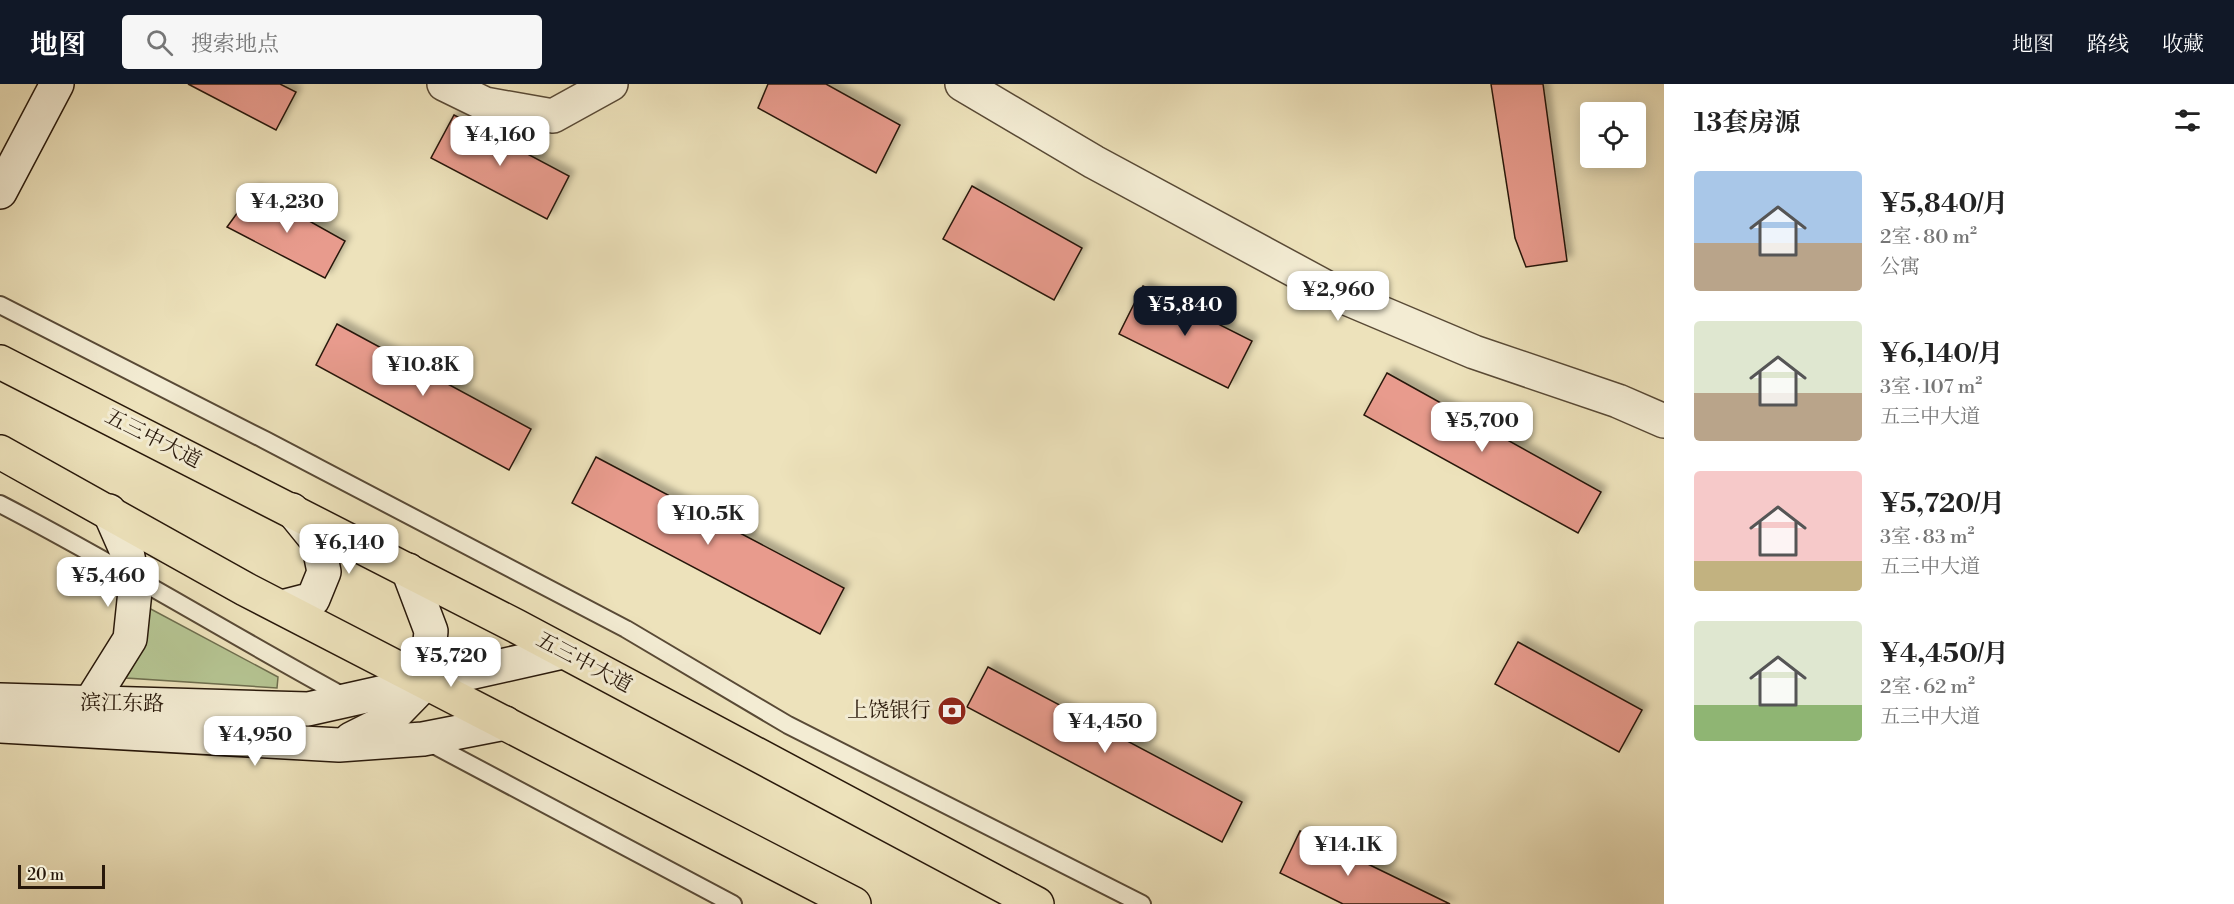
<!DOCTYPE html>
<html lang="zh">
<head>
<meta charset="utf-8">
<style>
  :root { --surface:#fff; --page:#f6f6f6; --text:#222; --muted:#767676; --accent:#111827 }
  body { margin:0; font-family:"Libre Bodoni","Noto Serif SC",serif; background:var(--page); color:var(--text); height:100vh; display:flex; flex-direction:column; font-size:22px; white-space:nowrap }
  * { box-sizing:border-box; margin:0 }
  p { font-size:20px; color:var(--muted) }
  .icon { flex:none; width:33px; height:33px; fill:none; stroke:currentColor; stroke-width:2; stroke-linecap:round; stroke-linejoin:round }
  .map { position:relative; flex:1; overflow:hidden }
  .details { display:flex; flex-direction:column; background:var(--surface); width:570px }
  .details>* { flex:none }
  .fabs { position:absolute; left:1580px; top:18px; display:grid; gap:12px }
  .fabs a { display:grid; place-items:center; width:66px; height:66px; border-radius:6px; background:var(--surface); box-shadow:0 3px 15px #0003; font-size:30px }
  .scale { position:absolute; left:18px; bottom:15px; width:87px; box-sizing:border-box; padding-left:6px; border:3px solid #28180a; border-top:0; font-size:16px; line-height:21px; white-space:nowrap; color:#28180a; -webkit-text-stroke:4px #f3ecd3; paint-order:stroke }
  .price { position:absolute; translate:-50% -51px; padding:0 14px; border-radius:12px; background:#fff; color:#222; font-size:20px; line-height:39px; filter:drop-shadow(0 2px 3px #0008) }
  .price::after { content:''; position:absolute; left:50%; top:36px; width:18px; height:14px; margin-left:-9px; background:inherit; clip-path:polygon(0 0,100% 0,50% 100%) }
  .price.selected { background:var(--accent); color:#fff }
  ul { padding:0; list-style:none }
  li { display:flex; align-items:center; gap:18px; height:150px; padding:0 30px }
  li span { display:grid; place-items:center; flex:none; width:168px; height:120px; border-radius:6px; color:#555 }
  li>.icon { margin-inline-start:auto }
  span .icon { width:72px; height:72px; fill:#fffc; stroke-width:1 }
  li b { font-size:26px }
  h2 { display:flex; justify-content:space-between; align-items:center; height:72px; padding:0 30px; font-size:26px }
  header { display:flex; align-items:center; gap:36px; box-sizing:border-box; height:84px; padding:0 30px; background:var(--accent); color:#fff }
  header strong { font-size:28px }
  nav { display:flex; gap:33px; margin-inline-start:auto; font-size:21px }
  .search { width:420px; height:54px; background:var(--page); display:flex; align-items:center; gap:15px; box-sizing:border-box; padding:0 21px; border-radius:6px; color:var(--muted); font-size:22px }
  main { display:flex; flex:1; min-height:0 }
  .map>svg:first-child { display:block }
</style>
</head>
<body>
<header>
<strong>地图</strong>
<div class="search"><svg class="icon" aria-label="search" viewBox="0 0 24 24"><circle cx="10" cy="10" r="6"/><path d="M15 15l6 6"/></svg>搜索地点</div>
<nav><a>地图</a><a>路线</a><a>收藏</a></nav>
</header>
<main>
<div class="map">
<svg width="1664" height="820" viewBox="0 0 1664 820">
  <defs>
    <filter id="shadow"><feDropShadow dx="5.5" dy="-5.5" stdDeviation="3" flood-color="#0004"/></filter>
  </defs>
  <rect width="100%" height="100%" fill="#ede2bb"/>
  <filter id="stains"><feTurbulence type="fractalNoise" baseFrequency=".00333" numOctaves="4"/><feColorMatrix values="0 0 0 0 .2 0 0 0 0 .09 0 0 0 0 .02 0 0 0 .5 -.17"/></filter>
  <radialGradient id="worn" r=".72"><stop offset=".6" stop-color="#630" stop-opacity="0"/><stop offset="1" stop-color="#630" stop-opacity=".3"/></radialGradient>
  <polygon fill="#b5c492" stroke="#6e6e4e" stroke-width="1.5" points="147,523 278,593 277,604 126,594 140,569"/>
  <g fill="#e89b8d" stroke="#28180a" stroke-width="1.5" filter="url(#shadow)">
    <polygon points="188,0 280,0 296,8 276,46"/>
    <polygon points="768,0 826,0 900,41 876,89 758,24"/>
    <polygon points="1491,0 1543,0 1567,177 1526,183 1515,154"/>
    <polygon points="454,31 569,92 547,135 431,74"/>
    <polygon points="972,102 1082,164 1054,216 943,155"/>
    <polygon points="254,106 345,157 325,194 227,143"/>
    <polygon points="1143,202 1252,257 1228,304 1119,250"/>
    <polygon points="337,240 531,345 509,386 316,281"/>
    <polygon points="1387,289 1601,408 1578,449 1364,331"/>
    <polygon points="596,373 844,504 820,550 572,419"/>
    <polygon points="1518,558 1642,626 1619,668 1495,600"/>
    <polygon points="988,583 1242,718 1222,758 967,623"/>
    <polygon points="1300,747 1450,820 1343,820 1280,789"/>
  </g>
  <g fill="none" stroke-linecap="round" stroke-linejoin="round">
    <g stroke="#594a36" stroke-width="20">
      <g id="lane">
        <polyline points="0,221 265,356 626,545 788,641 1142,820"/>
        <path d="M0,420C118,481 231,551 347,614"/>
        <polyline points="428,658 733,820"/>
      </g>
    </g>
    <g stroke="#594a36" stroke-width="36">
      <g id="street">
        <polyline points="444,0 485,20 553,32 611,0"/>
        <polyline points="962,0 1094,78 1346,214 1474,268 1618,317 1664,337"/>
      </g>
    </g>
    <g stroke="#28180a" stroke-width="36">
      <g id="secondary">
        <polyline points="0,108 57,0"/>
        <polyline points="282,523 313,515 324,488 318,458 292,426"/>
        <polyline points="0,616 308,625 563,568"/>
        <polyline points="90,619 130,555 135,507 127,468 109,427"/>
        <polyline points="0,642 339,661 423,655 505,639"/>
        <polyline points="351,655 389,636 426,598 431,547 408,486"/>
      </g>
    </g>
    <g stroke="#28180a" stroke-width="36">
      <g id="primary">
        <polyline points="0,278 516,542 1037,820"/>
        <polyline points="0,368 245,505 854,820"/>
      </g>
    </g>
    <use href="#lane" stroke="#f3ecd3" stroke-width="16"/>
    <use href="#street" stroke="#f3ecd3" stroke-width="33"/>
    <use href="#secondary" stroke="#f3ecd3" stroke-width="33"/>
    <use href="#primary" stroke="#ede2bb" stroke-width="33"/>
  </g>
  <defs>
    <g id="bank-disc" transform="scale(1.5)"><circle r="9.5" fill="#8f2418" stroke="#f3ecd3"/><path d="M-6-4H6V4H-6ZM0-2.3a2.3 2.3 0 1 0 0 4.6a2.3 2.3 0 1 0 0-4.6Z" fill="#fff"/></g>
  </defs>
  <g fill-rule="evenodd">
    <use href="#bank-disc" x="952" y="627"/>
  </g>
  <g text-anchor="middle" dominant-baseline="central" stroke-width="6" stroke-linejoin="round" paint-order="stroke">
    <g font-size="21" fill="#28180a" stroke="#f3ecd3">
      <text transform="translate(153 355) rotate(27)">五三中大道</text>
      <text transform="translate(584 579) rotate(28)">五三中大道</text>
      <text transform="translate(122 620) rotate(1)">滨江东路</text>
    </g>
    <g font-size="21" fill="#28180a" stroke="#f3ecd3" text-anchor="end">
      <text x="931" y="627">上饶银行</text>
    </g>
  </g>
  <rect width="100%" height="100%" filter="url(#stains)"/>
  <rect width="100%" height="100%" fill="url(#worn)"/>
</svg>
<div class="fabs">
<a><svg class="icon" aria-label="locate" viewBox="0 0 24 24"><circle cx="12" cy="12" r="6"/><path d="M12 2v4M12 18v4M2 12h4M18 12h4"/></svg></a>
</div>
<div class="scale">20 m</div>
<b class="price" style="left:500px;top:83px">¥4,160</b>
<b class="price" style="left:287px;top:150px">¥4,230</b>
<b class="price" style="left:1338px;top:238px">¥2,960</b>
<b class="price selected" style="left:1185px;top:253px">¥5,840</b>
<b class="price" style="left:423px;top:313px">¥10.8K</b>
<b class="price" style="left:1482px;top:369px">¥5,700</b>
<b class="price" style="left:708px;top:462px">¥10.5K</b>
<b class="price" style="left:349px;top:491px">¥6,140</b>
<b class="price" style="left:108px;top:524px">¥5,460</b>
<b class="price" style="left:451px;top:604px">¥5,720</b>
<b class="price" style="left:1105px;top:670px">¥4,450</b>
<b class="price" style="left:255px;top:683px">¥4,950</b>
<b class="price" style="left:1348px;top:793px">¥14.1K</b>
</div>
<section class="details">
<h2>13套房源<svg class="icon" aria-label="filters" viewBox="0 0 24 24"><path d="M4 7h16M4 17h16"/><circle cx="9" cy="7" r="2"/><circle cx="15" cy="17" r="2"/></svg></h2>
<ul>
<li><span style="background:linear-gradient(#a9c7e8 60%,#b9a48a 0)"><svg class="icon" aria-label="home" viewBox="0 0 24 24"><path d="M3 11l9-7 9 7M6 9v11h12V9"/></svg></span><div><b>¥5,840/月</b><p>2室 · 80 m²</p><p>公寓</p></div></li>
<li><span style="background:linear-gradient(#dfe7d0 60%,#b9a48a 0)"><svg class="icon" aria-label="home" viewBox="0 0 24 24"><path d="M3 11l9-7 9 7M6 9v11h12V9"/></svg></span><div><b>¥6,140/月</b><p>3室 · 107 m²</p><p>五三中大道</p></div></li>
<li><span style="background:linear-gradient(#f6c9c9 75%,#c2b280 0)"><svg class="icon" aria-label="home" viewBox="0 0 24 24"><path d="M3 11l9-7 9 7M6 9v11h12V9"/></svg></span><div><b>¥5,720/月</b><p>3室 · 83 m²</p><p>五三中大道</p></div></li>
<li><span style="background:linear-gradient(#dfe7d0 70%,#8fb573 0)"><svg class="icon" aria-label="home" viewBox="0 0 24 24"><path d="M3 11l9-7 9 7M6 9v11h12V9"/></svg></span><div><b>¥4,450/月</b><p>2室 · 62 m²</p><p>五三中大道</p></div></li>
</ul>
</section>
</main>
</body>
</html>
